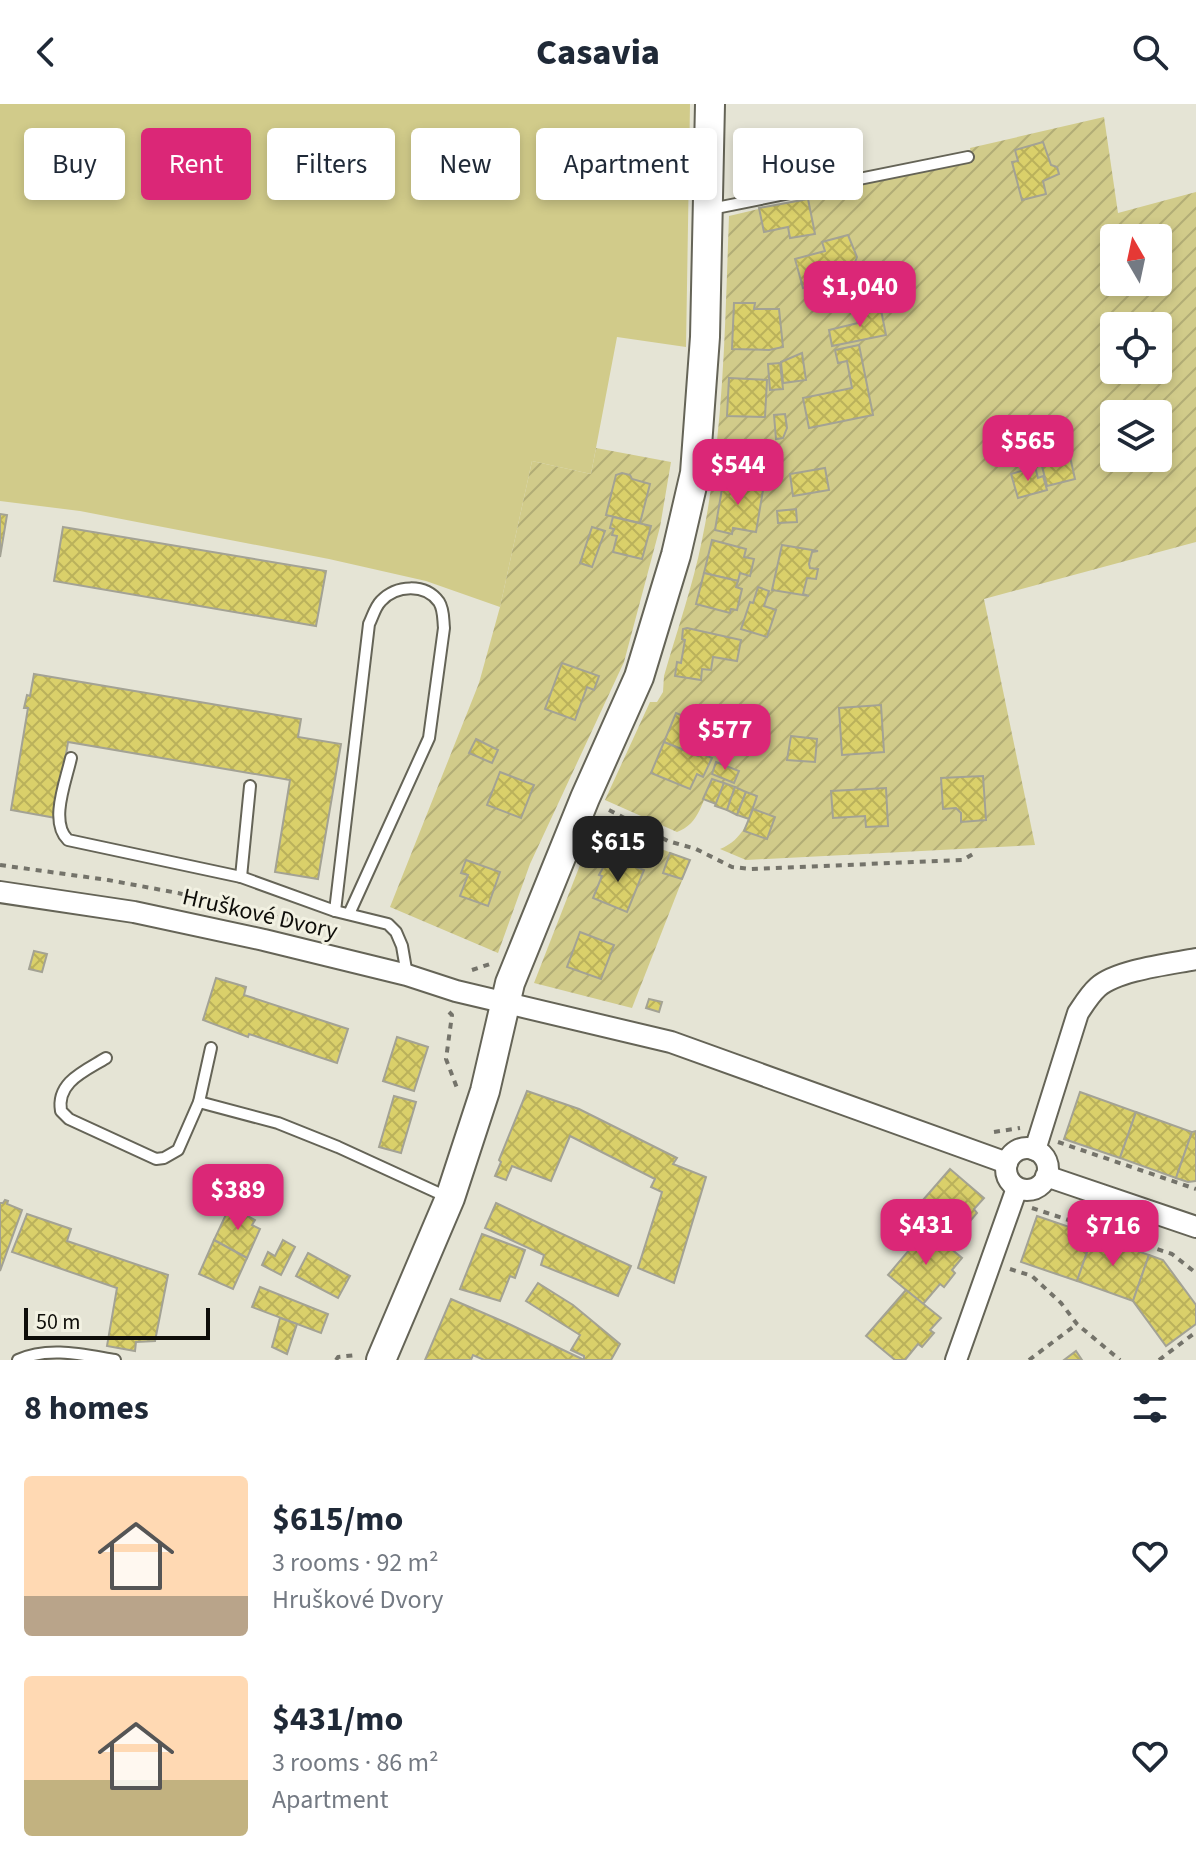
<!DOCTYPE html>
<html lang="en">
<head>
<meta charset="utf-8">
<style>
  :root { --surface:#fff; --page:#f2f2f3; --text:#1f2937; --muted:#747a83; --accent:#db2777 }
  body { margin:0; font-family:"Source Sans 3",sans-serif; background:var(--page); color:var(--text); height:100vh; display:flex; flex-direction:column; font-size:30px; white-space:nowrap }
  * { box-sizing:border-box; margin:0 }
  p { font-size:26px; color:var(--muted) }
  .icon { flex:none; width:44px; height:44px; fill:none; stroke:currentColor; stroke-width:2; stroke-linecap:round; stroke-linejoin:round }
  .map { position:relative; height:1256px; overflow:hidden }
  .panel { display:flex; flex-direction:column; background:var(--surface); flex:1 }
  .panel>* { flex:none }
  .banner { position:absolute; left:24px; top:24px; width:1148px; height:72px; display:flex; gap:16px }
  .needle { width:52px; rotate:351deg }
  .fabs { position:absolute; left:1100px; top:120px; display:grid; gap:16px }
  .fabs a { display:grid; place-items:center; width:72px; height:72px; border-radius:8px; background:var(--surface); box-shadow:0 4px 12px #0003; font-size:40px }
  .scale { position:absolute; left:24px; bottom:20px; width:186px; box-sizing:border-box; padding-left:8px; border:4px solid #0e0d09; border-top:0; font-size:22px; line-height:28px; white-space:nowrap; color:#0e0d09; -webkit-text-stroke:6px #f2f1e2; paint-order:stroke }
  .price { position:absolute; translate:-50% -68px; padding:0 18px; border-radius:16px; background:var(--accent); color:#fff; font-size:26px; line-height:52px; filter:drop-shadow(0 2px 4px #0008) }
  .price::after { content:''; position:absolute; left:50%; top:48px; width:24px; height:18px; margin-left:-12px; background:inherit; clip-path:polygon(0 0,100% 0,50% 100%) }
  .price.selected { background:#222; color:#fff }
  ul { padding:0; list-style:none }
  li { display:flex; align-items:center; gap:24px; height:200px; padding:0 24px }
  li span { display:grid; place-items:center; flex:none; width:224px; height:160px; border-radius:8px; color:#555 }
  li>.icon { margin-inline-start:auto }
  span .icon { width:96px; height:96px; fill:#fffc; stroke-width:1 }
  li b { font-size:34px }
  h2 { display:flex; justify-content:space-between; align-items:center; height:96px; padding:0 24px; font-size:34px }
  .chip { padding:0 28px; border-radius:8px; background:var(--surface); box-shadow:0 4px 12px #0003; font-size:28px; line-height:72px }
  .chip.selected { background:var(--accent); color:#fff }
  header { display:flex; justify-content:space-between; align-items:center; height:104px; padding:0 24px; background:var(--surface); font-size:36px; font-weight:800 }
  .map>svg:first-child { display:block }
</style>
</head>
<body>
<header><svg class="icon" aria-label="back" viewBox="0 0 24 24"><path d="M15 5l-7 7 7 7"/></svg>Casavia<svg class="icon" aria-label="search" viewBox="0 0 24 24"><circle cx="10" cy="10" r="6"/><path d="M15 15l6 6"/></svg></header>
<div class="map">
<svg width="1196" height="1256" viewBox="0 0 1196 1256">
  <defs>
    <pattern id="garden-furrows" width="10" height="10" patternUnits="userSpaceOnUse" patternTransform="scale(2)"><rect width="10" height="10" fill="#d1cb8a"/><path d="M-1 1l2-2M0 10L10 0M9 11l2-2" fill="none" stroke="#b2ad76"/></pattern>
    <pattern id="building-cross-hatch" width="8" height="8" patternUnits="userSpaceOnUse" patternTransform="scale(2)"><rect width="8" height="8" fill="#dad06a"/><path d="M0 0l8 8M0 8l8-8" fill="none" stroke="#bab15b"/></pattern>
  </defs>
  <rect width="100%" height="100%" fill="#e5e4d5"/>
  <polygon fill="#d1cb8a" points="0,0 690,0 686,243 617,233 591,370 532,357 500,503 426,477 329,455 80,407 0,397"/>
  <g fill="url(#garden-furrows)" fill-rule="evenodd">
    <path d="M1104,13L1118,109L1196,88V438L984,495L1035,741L746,756L720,745C743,736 750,715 757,692L712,675C703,695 700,720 677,728L605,696L650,598H657L663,588L664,572C677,527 693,481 702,436C724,330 725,220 729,112L972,55L970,44ZM1114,134H1158V178H1114ZM1114,222H1158V266H1114ZM1114,310H1158V354H1114Z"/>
    <polygon points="596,344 671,358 660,423 624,558 530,760 498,849 390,803 479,579 500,503 532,357 591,370"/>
    <polygon points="596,720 690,756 632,904 534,879"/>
  </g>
  <g fill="url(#building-cross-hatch)" stroke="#a3a294" stroke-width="2">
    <polygon points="1043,38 1051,61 1057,63 1059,70 1043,77 1046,90 1022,96 1012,58 1018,57 1015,46"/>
    <polygon points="808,95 815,130 790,134 788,123 764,128 759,104"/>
    <polygon points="848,131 857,153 855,158 858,169 803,184 795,155 825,147 822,138"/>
    <polygon points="734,199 755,199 754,205 779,205 783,243 769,246 732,245"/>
    <polygon points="881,206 886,231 832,242 829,226 858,219 856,211"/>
    <polygon points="859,241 873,311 809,324 803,294 852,284 847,257 838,259 835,246"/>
    <polygon points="802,249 806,276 783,279 781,258"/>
    <polygon points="780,259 783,285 770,286 768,260"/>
    <polygon points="729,274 767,276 765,313 727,312"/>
    <polygon points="785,310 787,324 783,334 776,335 774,311"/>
    <polygon points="1066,335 1075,375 1047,382 1037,342"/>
    <polygon points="1035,363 1038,374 1043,372 1047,386 1018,394 1011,370"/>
    <polygon points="825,364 829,386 793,392 790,370"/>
    <polygon points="622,369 630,371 632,375 650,380 640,419 606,411 616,371"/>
    <polygon points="724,373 747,378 746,384 763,386 756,428 733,424 732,430 715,426"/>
    <polygon points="796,405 797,418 778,419 777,407"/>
    <polygon points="0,410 7,411 0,453"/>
    <polygon points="613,413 651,422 642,455 613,448 617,432 612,431 614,425 610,424"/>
    <polygon points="63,423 326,467 316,522 54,477"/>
    <polygon points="592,423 605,427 592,463 580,459"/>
    <polygon points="712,436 746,445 744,453 754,455 750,472 740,469 738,477 704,469"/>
    <polygon points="782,441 818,447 812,448 809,460 810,464 818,465 816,475 807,474 803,490 809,492 772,486"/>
    <polygon points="704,469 738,477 736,483 742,485 737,506 731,505 730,509 696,500"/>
    <polygon points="758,483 769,487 764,502 776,506 767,533 741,525 750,498 753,499"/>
    <polygon points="687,524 741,536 737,557 713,553 711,566 702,565 701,576 675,572 677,558 681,559 685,536 682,535 683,525"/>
    <polygon points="562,559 599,572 594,586 587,583 575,616 545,605"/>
    <polygon points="34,570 301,615 298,633 341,640 318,775 275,768 290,676 68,638 56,714 11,706 28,604 24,604 27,591 30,592"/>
    <polygon points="881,601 884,648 842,651 839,604"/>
    <polygon points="676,609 705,621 703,627 710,630 707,637 710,639 705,651 699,648 698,652 664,638"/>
    <polygon points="791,632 817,635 815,658 787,656"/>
    <polygon points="476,635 498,646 492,659 469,649"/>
    <polygon points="664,638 698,652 699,648 709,650 707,652 712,654 703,673 697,670 690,685 651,669"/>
    <polygon points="716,658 739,667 734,679 712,670"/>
    <polygon points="500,668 534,681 521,714 487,701"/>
    <polygon points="983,672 986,716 961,718 961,709 956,704 943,705 941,674"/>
    <polygon points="712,675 724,679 716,700 703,695"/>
    <polygon points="724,679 735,683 727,706 715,702"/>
    <polygon points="735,683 746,688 737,711 727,706"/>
    <polygon points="886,684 888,722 866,723 865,712 833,714 831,687"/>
    <polygon points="746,688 757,692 749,715 737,711"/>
    <polygon points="753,705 775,713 767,735 744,727"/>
    <polygon points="670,749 690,756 682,775 663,769"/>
    <polygon points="609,753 644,766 627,808 593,794 602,772 599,771"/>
    <polygon points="466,756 500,768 488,802 460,792 468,771 461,769"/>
    <polygon points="580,828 614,841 601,875 567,863"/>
    <polygon points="34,847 47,850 42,868 29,865"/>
    <polygon points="216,874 246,883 244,891 348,925 337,959 249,930 248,933 203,916"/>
    <polygon points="649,895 662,898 659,908 646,904"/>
    <polygon points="397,933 428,943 414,987 383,977"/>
    <polygon points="527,987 579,1005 677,1054 673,1060 706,1073 674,1179 638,1164 662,1088 651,1083 655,1075 570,1032 551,1077 512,1062 506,1076 495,1072 501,1058 499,1056"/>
    <polygon points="1080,988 1136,1008 1120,1054 1064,1035"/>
    <polygon points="394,992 416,998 401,1049 379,1043"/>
    <polygon points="1136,1008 1192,1028 1176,1074 1120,1054"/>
    <polygon points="1196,1027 1196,1077 1188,1078 1176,1074 1192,1028"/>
    <polygon points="950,1065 984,1094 974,1105 977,1109 965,1123 962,1120 945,1140 910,1111"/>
    <polygon points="5,1096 8,1097 7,1100 22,1106 0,1167 0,1099 3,1099"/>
    <polygon points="496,1099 631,1162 618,1192 541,1161 544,1151 485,1124"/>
    <polygon points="230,1102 255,1116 252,1121 260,1125 247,1154 214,1136"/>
    <polygon points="27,1110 71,1125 67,1137 168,1171 155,1237 136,1238 135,1247 107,1242 117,1184 12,1148"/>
    <polygon points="1037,1112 1093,1131 1077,1177 1021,1158"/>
    <polygon points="927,1125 962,1154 952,1166 955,1169 944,1183 940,1180 923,1200 888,1171"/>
    <polygon points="482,1130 525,1146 515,1174 510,1172 500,1197 460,1185"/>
    <polygon points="1093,1131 1149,1151 1133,1197 1077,1177"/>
    <polygon points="214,1136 247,1154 233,1185 199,1170"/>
    <polygon points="283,1136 295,1143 281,1171 262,1161 268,1148 275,1152"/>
    <polygon points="308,1149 350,1172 338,1194 296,1172"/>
    <polygon points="1149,1151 1163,1156 1196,1201 1196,1220 1166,1242 1133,1197"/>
    <polygon points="538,1179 573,1201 620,1240 611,1256 584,1256 584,1252 571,1246 580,1231 526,1197"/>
    <polygon points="260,1183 328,1210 321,1229 252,1203"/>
    <polygon points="906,1186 941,1214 930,1226 934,1229 922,1243 918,1240 905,1256 895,1256 866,1232"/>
    <polygon points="451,1195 509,1220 584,1256 484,1256 473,1251 471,1256 425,1256"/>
    <polygon points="280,1214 297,1220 287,1250 272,1243"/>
    <polygon points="1076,1247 1082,1256 1064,1256"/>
  </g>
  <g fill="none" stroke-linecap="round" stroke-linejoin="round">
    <g stroke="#656457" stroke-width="14">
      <g id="lane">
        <polyline points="711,105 968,53"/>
        <path d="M71,654C66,677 49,718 68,736L241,773L335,807L388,820L396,828L402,842L407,871"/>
        <polyline points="241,773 250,682"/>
        <path d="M335,807L369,520C373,512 375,503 381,497C396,481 425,479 439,498C444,506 443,515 444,524L429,634L349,810"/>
        <path d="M106,954C85,967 56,978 61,1007L69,1015L156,1055L164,1054L178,1046L199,998L211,944"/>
        <polyline points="199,998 278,1019 338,1043 447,1093"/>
        <path d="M18,1256C49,1242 84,1251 115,1256"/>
      </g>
    </g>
    <g stroke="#656457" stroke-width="24">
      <g id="street">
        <polyline points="0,788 134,808 264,836 407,871 456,887 671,938 1007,1059"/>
        <circle cx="1027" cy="1065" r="21"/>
        <path d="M1035,1046L1078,909C1084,900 1090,890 1098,883C1117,866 1170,860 1196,855"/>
        <polyline points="1046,1072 1196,1123"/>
        <polyline points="956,1256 1017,1084"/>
      </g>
    </g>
    <g stroke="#656457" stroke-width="32">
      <polyline id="secondary" points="381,1256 450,1094 485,987 510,879 585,694 639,573 676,451 695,369 705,233 710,0"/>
    </g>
    <g stroke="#74736a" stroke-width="4" stroke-dasharray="6 6" stroke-linecap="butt">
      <polyline points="609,706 668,737 696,745 732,763 751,765 963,756 973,750"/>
      <polyline points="0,761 108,776 178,789 331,826"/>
      <polyline points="472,866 490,860"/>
      <polyline points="449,908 452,911 446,955 457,984"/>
      <polyline points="994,1028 1020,1024"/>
      <polyline points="1058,1038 1196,1085"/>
      <polyline points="1032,1104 1172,1150 1196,1169"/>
      <polyline points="1010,1165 1032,1172 1061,1199 1077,1220 1120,1256"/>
      <polyline points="336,1256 338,1253 356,1251"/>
      <polyline points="1029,1256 1077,1220"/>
      <polyline points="1159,1256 1196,1228"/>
    </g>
    <use href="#lane" stroke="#fff" stroke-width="10"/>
    <use href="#street" stroke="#fff" stroke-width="20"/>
    <use href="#secondary" stroke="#fff" stroke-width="28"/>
  </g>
  <g text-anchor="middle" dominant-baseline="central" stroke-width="6" stroke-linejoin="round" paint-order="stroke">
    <g font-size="24" fill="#0e0d09" stroke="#f2f1e2">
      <text transform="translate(260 810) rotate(13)">Hruškové Dvory</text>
    </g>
  </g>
</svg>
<div class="fabs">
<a><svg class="needle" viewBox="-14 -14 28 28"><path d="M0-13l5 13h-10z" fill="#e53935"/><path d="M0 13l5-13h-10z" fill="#747a83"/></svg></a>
<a><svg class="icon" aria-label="locate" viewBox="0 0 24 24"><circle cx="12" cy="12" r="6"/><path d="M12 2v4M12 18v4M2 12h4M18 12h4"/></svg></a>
<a><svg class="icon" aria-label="layers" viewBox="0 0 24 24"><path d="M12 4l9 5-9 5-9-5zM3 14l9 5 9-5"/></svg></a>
</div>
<div class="scale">50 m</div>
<b class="price" style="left:860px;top:225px">$1,040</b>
<b class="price" style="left:1028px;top:379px">$565</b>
<b class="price" style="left:738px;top:403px">$544</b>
<b class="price" style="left:725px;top:668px">$577</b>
<b class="price selected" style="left:618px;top:780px">$615</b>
<b class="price" style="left:238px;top:1128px">$389</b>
<b class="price" style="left:926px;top:1163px">$431</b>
<b class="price" style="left:1113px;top:1164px">$716</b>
<div class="banner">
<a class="chip">Buy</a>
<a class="chip selected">Rent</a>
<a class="chip">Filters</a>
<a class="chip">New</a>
<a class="chip">Apartment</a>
<a class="chip">House</a>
</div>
</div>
<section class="panel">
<h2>8 homes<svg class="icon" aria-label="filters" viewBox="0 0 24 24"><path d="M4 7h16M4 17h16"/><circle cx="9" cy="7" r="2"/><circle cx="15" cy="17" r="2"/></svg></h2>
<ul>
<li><span style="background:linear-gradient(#ffd9b3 75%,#b9a48a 0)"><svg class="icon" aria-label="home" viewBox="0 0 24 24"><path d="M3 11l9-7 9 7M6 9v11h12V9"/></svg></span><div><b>$615/mo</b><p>3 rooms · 92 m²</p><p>Hruškové Dvory</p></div><svg class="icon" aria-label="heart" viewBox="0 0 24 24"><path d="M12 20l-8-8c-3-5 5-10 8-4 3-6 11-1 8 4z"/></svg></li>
<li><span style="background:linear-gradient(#ffd9b3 65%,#c2b280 0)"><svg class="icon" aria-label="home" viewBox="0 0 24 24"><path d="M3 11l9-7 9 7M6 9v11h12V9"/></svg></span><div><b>$431/mo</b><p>3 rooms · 86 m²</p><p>Apartment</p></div><svg class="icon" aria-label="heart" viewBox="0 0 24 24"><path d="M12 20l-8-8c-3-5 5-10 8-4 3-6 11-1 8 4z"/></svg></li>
</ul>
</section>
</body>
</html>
